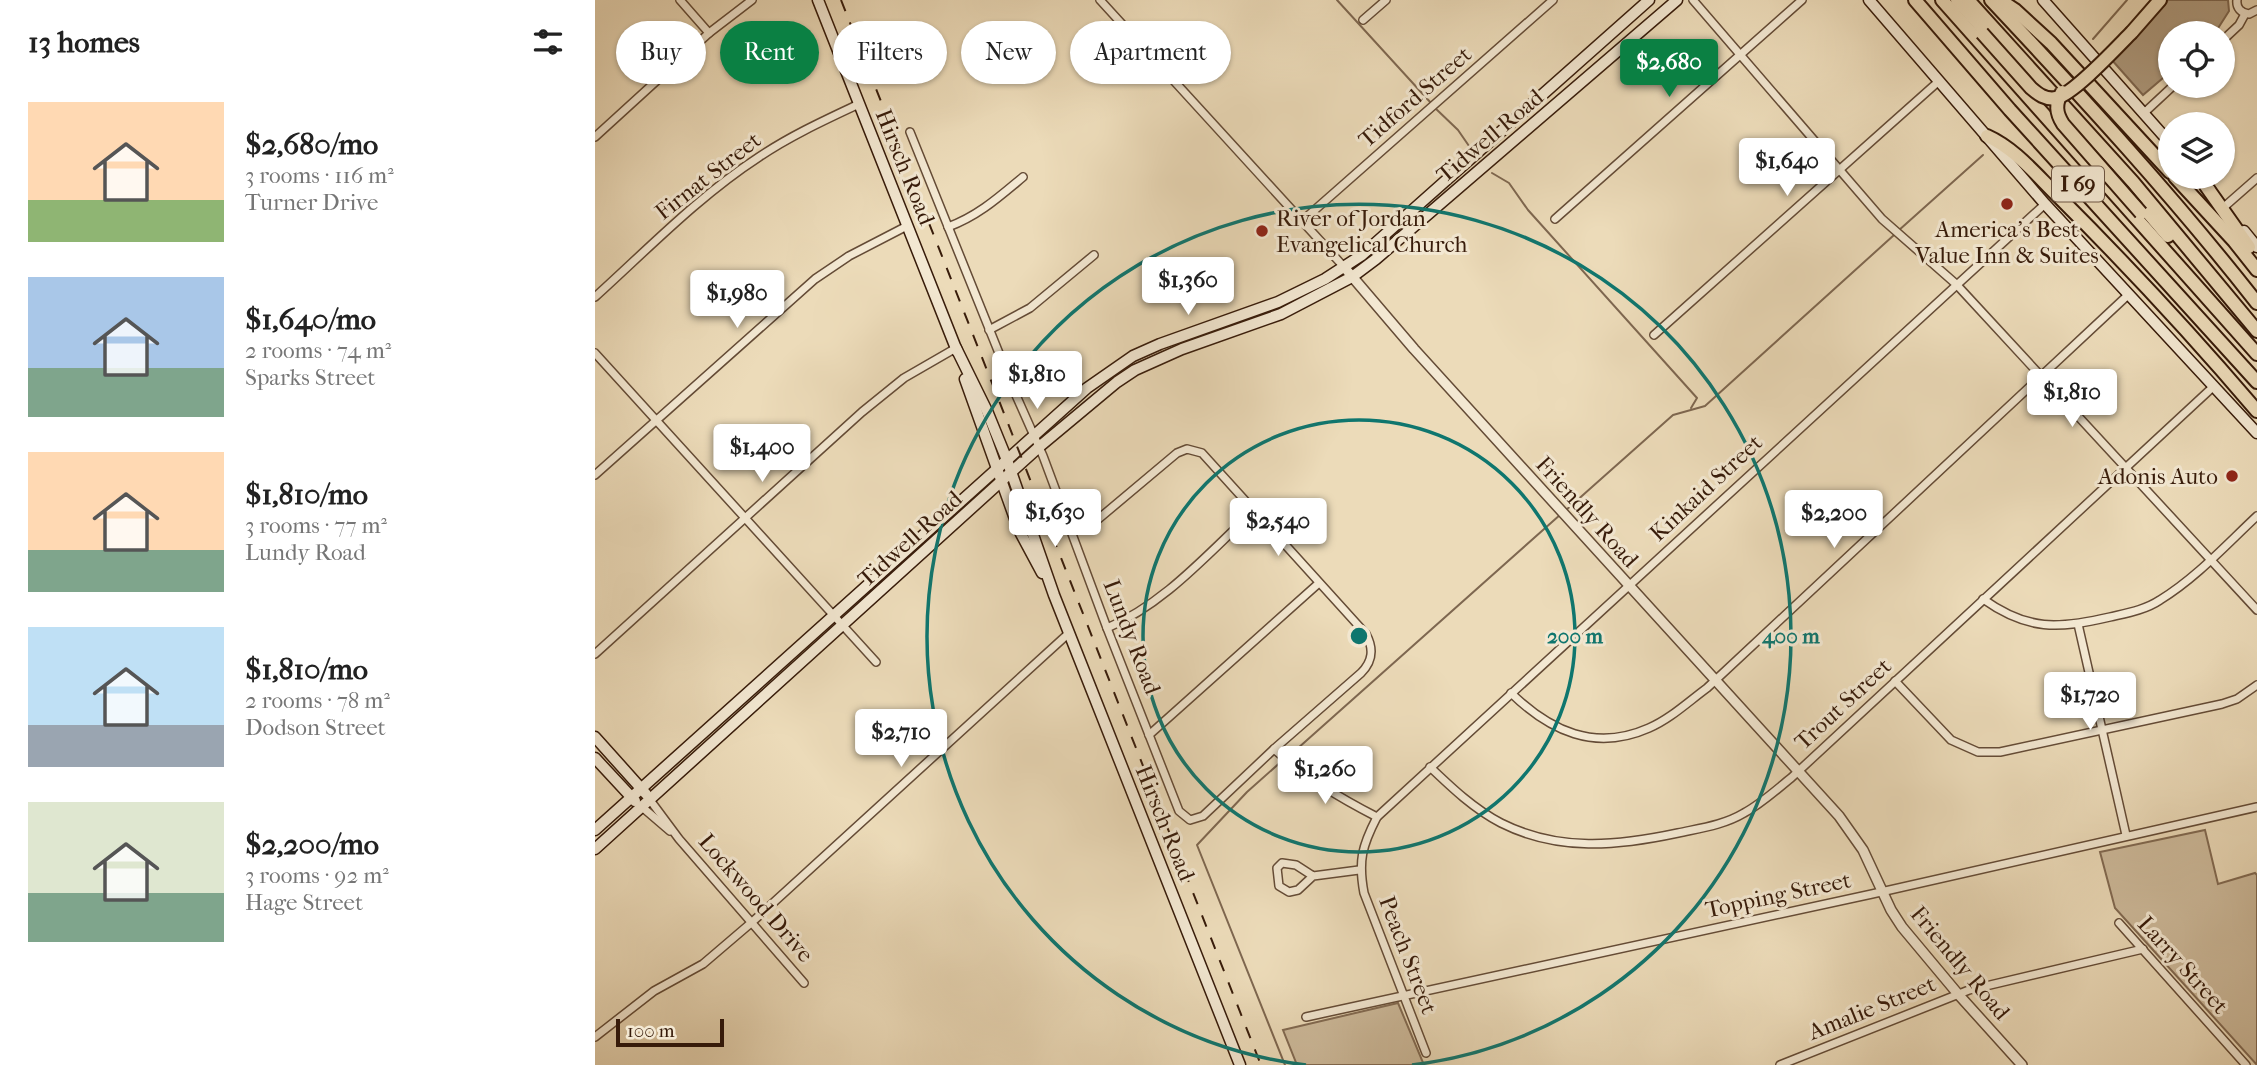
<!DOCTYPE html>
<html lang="en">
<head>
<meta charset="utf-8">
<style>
  :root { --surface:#fff; --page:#f6f6f6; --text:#222; --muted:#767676; --accent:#0b8043 }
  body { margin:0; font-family:"IM FELL French Canon",serif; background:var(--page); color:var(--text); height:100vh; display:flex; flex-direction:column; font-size:26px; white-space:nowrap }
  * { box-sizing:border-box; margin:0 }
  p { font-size:23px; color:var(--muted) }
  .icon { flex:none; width:38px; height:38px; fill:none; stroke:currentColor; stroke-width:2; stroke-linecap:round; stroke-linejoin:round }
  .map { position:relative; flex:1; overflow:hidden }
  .details { display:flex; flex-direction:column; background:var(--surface); width:595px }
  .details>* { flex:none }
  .top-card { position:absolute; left:21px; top:21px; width:665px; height:63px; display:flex; gap:14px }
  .controls { position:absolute; left:1563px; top:21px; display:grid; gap:14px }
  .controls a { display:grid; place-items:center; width:77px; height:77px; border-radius:50%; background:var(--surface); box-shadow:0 2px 5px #0004; font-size:35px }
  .scale { position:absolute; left:21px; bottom:18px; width:108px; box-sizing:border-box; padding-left:7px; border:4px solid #371b0a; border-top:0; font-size:19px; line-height:24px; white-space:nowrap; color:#371b0a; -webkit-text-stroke:5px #f3e8d2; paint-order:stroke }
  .price { position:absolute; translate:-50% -60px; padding:0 16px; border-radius:7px; background:#fff; color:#222; font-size:23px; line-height:46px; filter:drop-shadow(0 2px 4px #0008) }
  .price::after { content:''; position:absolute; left:50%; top:42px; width:21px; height:16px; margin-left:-10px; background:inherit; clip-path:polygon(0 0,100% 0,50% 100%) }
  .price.selected { background:var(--accent); color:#fff }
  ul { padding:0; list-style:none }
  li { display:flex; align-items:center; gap:21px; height:175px; padding:0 28px }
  li span { display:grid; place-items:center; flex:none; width:196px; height:140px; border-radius:0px; color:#555 }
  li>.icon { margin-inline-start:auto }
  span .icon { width:84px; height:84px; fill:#fffc; stroke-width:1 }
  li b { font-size:30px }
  h2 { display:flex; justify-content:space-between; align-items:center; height:84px; padding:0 28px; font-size:30px }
  .pill { padding:0 24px; border-radius:32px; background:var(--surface); box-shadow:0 2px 5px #0004; font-size:24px; line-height:63px }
  .pill.selected { background:var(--accent); color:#fff }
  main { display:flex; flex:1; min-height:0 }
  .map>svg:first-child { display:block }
</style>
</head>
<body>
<main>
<section class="details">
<h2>13 homes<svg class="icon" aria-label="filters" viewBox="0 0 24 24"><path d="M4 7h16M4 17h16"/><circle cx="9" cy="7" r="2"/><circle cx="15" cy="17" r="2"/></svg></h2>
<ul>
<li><span style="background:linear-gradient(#ffd9b3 70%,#8fb573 0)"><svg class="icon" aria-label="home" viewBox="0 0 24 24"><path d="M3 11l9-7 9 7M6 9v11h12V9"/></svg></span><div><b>$2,680/mo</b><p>3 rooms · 116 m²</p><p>Turner Drive</p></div></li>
<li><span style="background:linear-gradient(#a9c7e8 65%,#7fa58c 0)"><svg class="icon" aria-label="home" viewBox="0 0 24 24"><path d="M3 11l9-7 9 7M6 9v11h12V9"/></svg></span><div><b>$1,640/mo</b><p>2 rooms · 74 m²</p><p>Sparks Street</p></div></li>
<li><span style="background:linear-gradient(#ffd9b3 70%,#7fa58c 0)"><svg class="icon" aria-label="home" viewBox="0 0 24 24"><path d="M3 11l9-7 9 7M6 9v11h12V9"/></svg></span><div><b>$1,810/mo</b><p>3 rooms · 77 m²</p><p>Lundy Road</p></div></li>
<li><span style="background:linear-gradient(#bfe0f5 70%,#9aa5b1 0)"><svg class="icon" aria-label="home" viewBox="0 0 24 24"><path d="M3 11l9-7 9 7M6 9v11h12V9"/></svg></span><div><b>$1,810/mo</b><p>2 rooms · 78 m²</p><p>Dodson Street</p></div></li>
<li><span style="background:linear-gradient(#dfe7d0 65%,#7fa58c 0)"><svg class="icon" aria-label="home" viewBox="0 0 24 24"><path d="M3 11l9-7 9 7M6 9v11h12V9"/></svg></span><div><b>$2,200/mo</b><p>3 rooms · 92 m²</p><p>Hage Street</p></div></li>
</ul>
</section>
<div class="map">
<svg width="1662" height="1065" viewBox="0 0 1662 1065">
  <rect width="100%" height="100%" fill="#ecdbb9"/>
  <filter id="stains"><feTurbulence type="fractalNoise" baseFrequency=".00286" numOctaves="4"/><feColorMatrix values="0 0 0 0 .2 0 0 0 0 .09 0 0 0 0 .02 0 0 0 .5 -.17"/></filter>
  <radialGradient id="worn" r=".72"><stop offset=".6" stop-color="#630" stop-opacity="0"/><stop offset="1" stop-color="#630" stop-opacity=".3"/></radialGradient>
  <g fill="#cdba9b" stroke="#826a52" stroke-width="2">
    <polygon points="1610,830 1623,884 1660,873 1662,875 1662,1065 1520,908 1505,852"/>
    <polygon points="803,1003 829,1065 702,1065 688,1030"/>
  </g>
  <polygon fill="#ae9a7e" stroke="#7e6750" stroke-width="2" points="1573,0 1633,0 1634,11 1620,33 1575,33 1575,72 1548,95 1516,59 1541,37"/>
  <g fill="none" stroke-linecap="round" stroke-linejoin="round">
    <g stroke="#7e6750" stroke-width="2">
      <polyline points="742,0 836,103"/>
      <polyline points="1498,39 1532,0"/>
      <polyline points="839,107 863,130 874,146"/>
      <polyline points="897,173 914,183 933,210 1102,398 1096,408"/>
      <polyline points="1303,231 1388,155"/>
      <polyline points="970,511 1078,415 1110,406 1299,235"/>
      <polyline points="693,757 966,514"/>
      <polyline points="688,760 652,792 602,845 690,1065"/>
    </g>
    <g stroke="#644b36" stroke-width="10">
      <g id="minor">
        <polyline points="85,0 114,33"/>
        <polyline points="505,0 749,267"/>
        <polyline points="1098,0 1287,219 1361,284 1662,610"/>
        <path d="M1642,0C1641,8 1646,13 1654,14L1662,10"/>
        <polyline points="768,20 791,0"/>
        <polyline points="1628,40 1644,25 1650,14"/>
        <polyline points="1549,113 1578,86"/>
        <path d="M315,132L420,393L448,456L512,628L584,811L595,820L608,816L679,749L766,673C778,661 779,649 771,634L607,453L592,449L582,453L501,521L477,532"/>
        <polyline points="0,137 114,33 157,0"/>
        <polyline points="1629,207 1662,178"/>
        <polyline points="960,219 1207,0"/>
        <polyline points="706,222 958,0"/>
        <path d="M353,227C383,216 404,197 428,177"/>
        <path d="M0,297C53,249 104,196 164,157C195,136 230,120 264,104"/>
        <polyline points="394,330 435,308 499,255"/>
        <polyline points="1059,335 1344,81"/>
        <polyline points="0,353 281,662"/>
        <polyline points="0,475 220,279 254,256 312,226"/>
        <path d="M1388,599C1433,631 1463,629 1515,617C1532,613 1550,610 1565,600C1601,578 1631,545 1662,516"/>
        <polyline points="1483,624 1531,835"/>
        <path d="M512,628C570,604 614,552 660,510"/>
        <polyline points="0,654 267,412 309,378 361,348"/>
        <polyline points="1300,681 1356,740 1383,752 1405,752 1627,704 1642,699 1662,685"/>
        <path d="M916,693C955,731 1000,752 1054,728C1075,719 1093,702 1112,688L1533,295"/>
        <polyline points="554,735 724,583"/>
        <path d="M679,749C712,778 743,797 782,817"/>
        <path d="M835,767C857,788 879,809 906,823C964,852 1022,846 1083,833C1106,828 1129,825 1149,813C1166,804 1181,790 1196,778L1619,386"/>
        <polyline points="55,800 84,839 209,983"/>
        <polyline points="47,807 75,831"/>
        <polyline points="718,876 701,865 687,863 682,868 684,886 694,892 703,890 718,876 764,870"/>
        <polyline points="1524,923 1651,1065"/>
        <polyline points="711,1017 1277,894 1662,807"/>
        <polyline points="0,1037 59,991 108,964 156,923 474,633"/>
        <path d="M831,1053L769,893C763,861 767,846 782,817L1450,204"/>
        <polyline points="1185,1065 1374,990 1548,949"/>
      </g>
    </g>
    <g stroke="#644b36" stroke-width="12">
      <polyline id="tertiary" points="749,267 819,349 1244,816 1268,850 1296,910 1307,927 1363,994 1427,1065"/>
    </g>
    <g stroke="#371b0a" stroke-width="13">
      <g id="secondary">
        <polyline points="223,0 362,351"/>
        <polyline points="1274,0 1450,204 1662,433"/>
        <polyline points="1448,0 1575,143"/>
        <polyline points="1604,177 1615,190"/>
        <polyline points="1649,231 1662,247"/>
        <polyline points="361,348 392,411 412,460 459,595 645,1065"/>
        <polyline points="370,379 424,530 447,573"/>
        <polyline points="0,737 51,794"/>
        <polyline points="0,758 40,801"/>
        <polyline points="0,830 492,388 538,356 565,344 683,302 730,279 767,255 1054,0"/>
        <polyline points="0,849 444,447 522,382 540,370 587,349 686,314 757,277 781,259 1082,0"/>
      </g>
    </g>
    <g stroke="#371b0a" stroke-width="16">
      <g id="motorway">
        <polyline points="1320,0 1415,110 1662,382"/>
        <polyline points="1347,0 1662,354"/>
        <polyline points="1362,0 1390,31"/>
        <polyline points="1373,0 1538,182 1662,331"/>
        <path d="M1396,0C1488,98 1579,197 1662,303"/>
        <polyline points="1405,0 1420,10 1456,43 1575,172"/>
        <polyline points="1537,32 1565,0"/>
        <path d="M1392,136C1421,149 1442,176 1465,198C1533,266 1599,337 1662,411"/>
        <polyline points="1580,177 1639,241 1662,270"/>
        <polyline points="1611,186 1654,247"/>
        <polyline points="1550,209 1573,236"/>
      </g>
    </g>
    <use href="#minor" stroke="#f3e8d2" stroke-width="7"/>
    <use href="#tertiary" stroke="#f3e8d2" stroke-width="9"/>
    <use href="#secondary" stroke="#f3e8d2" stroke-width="10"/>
    <use href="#motorway" stroke="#ecdbb9" stroke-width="12"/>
    <polyline stroke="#371b0a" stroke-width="2" stroke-dasharray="12 12" stroke-linecap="butt" points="246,0 666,1065"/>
    <g stroke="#371b0a" stroke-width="16" stroke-linecap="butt">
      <g id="motorway-bridge">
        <path d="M1387,33L1436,88C1443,94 1450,100 1461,98C1479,94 1522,47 1537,32"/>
        <path d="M1467,92C1460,104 1461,113 1468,124L1546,213"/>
      </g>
    </g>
    <use href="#motorway-bridge" stroke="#ecdbb9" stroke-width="12"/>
  </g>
  <g fill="none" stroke="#0f766e" stroke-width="3.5">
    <circle cx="764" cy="636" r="216"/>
    <path d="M711 1065A432 432 0 1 1 817 1065"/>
  </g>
  <g fill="#8f2418" stroke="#f3e8d2" stroke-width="2.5">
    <circle cx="1412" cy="204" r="7"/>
    <circle cx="667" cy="231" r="7"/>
    <circle cx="1637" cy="476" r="7"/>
  </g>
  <g text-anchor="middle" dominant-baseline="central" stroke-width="6" stroke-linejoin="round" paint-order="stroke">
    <rect fill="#f3e8d2" stroke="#6f5846" stroke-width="2" x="1457" y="166.5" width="52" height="35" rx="5"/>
    <g font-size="21" font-weight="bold" fill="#371b0a">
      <text x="1483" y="184">I 69</text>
    </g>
    <g font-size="23" fill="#371b0a" stroke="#f3e8d2">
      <text transform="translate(820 97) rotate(-41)">Tidford Street</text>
      <text transform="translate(895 136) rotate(-40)">Tidwell Road</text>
      <text transform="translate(310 167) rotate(68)">Hirsch Road</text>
      <text transform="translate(113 176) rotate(-38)">Firnat Street</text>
      <text transform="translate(1111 488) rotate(-43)">Kinkaid Street</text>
      <text transform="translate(992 512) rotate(48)">Friendly Road</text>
      <text transform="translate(315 539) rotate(-42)">Tidwell Road</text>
      <text transform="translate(537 637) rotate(69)">Lundy Road</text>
      <text transform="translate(1248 704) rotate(-43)">Trout Street</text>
      <text transform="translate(570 823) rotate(68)">Hirsch Road</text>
      <text transform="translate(1183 895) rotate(-12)">Topping Street</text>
      <text transform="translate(161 898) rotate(49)">Lockwood Drive</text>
      <text transform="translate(813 955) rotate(69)">Peach Street</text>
      <text transform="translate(1365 963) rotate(50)">Friendly Road</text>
      <text transform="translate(1588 965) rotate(48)">Larry Street</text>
      <text transform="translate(1277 1008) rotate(-22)">Amalie Street</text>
    </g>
    <g font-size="23" fill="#371b0a" stroke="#f3e8d2" text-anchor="start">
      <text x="681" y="218">River of Jordan<tspan x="681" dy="26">Evangelical Church</tspan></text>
      <text x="1412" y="229" text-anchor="middle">America’s Best<tspan x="1412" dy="26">Value Inn &amp; Suites</tspan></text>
      <text x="1623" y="476" text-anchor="end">Adonis Auto</text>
    </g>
  </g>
  <circle cx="764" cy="636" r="10" fill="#0f766e" stroke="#f3e8d2" stroke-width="3.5"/>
  <g font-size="21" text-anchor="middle" font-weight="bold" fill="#0f766e" stroke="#f3e8d2" stroke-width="6" stroke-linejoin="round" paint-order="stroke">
    <text x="980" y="643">200 m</text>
    <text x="1196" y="643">400 m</text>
  </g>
  <rect width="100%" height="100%" filter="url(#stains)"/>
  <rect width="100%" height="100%" fill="url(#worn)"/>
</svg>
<div class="controls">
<a><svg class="icon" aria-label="locate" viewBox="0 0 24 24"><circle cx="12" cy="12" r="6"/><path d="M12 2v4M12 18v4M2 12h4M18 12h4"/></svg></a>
<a><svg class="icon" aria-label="layers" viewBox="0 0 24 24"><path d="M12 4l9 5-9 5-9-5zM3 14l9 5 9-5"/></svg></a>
</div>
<div class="scale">100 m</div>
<b class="price selected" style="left:1074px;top:99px">$2,680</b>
<b class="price" style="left:1192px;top:198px">$1,640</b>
<b class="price" style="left:593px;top:317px">$1,360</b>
<b class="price" style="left:142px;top:330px">$1,980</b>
<b class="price" style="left:442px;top:411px">$1,810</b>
<b class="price" style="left:1477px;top:429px">$1,810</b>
<b class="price" style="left:167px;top:484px">$1,400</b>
<b class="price" style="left:460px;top:549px">$1,630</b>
<b class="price" style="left:1239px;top:550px">$2,200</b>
<b class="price" style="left:683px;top:558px">$2,540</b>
<b class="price" style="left:1495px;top:732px">$1,720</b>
<b class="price" style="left:306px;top:769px">$2,710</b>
<b class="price" style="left:730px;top:806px">$1,260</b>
<div class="top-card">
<a class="pill">Buy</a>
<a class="pill selected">Rent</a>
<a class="pill">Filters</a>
<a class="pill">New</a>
<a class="pill">Apartment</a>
</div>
</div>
</main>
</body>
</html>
